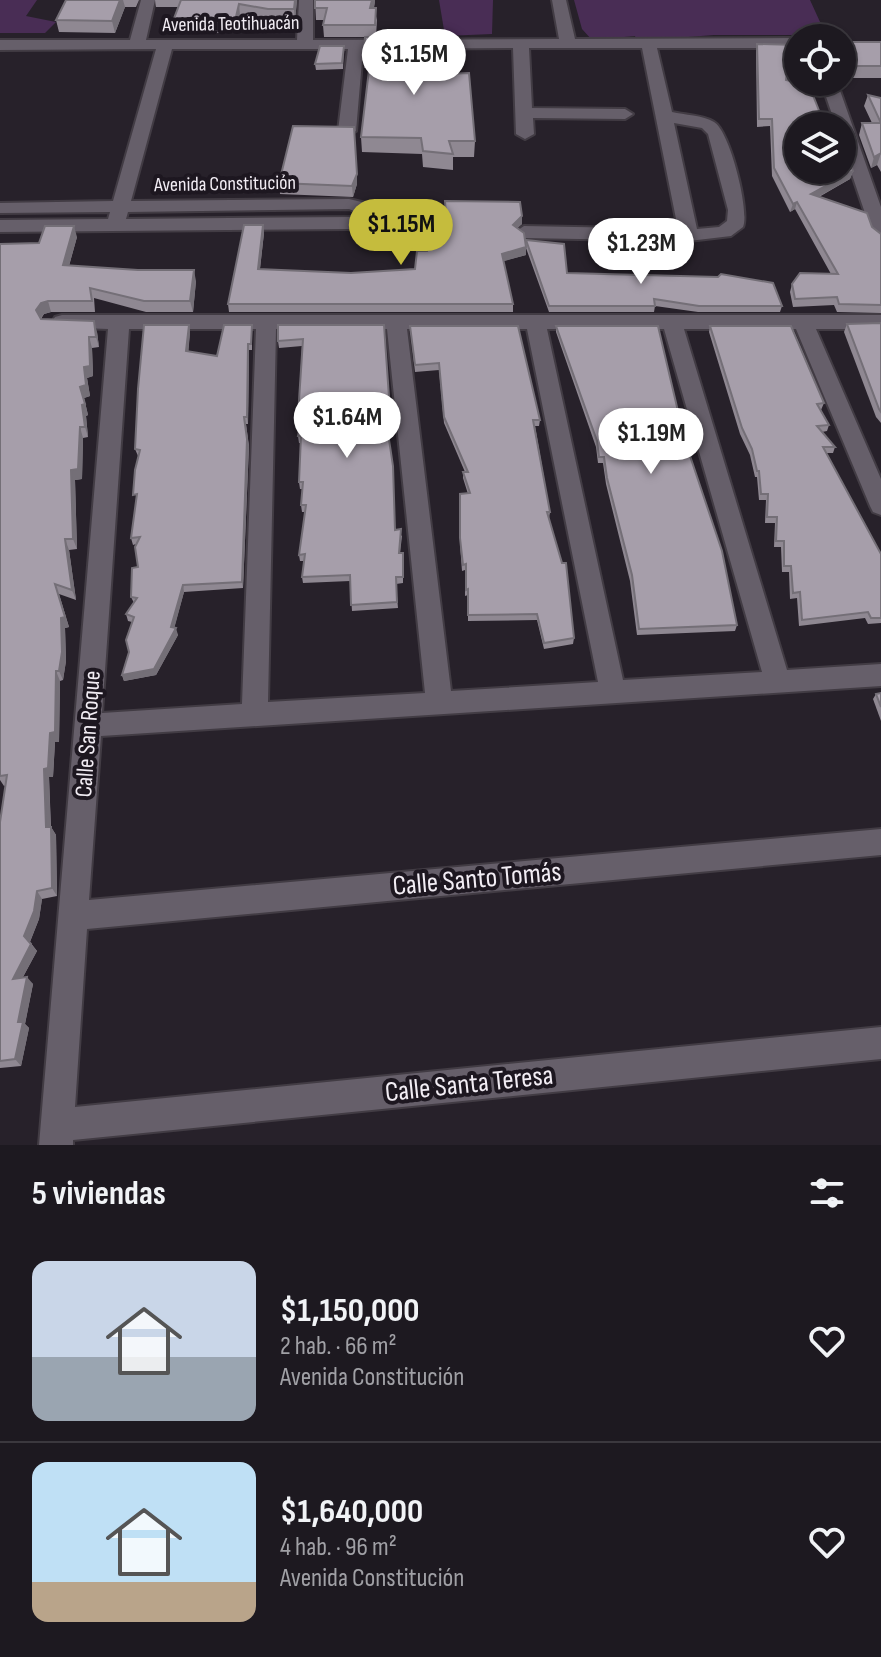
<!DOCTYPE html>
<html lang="es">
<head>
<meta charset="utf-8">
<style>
  :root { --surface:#1d1920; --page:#252229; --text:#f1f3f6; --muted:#a0a0a5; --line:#3b383e; --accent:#c5bc3d }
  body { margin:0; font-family:"Sofia Sans Condensed",sans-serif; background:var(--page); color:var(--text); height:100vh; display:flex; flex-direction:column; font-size:30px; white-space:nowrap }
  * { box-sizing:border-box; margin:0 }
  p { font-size:26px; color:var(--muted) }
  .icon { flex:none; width:44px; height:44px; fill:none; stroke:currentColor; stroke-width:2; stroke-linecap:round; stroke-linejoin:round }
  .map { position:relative; height:1145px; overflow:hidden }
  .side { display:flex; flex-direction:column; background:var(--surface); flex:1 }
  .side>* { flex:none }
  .buttons { position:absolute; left:784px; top:24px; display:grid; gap:16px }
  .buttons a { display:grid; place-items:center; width:72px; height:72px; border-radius:50%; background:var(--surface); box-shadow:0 2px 6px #0004,0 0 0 2px var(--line); font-size:40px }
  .price { position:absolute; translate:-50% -68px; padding:0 18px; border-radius:28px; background:#fff; color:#222; font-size:26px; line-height:52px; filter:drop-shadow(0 2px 4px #0008) }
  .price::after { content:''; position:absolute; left:50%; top:48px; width:24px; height:18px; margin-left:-12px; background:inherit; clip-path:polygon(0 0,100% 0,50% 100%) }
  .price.current { background:var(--accent); color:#111 }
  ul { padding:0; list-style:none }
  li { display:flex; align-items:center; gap:24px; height:200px; padding:0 32px }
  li+li { border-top:2px solid var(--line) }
  li span { display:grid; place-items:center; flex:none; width:224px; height:160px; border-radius:16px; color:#555 }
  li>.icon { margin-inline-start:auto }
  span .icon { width:96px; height:96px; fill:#fffc; stroke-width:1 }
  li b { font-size:34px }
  h2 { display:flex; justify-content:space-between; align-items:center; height:96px; padding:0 32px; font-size:34px }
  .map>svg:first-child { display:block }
</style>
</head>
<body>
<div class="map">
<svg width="881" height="1145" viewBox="0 0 881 1145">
  <rect width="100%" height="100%" fill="#27212a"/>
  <g fill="#492d55">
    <polygon points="0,0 37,0 26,16 56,22 45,33 0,33"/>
    <polygon points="439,0 493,0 492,34 445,36"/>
    <polygon points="574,0 810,0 826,35 714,35 636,41 635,36 592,40 582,29"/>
  </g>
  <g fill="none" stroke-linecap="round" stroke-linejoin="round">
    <g stroke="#423c44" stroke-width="4">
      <g id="minor">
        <path d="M141,0H155L146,40H297L299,0H313V40L559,39L552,0H566L575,39L798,38V48H657L672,112C684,115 703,115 714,122C730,131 750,212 743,227L731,236L689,241L524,238L515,232L524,226L678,229L642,48H529L532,108L625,109L633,114L625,119L533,118L534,134L525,139L516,134L513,48L363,49L356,131L347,136L338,131L348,49H172L131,201L349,199L370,204L373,208L369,224L350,229L0,232V220L108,219L110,212L0,213V203L113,201L156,49L0,50V40H130ZM674,123L702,128L708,134L728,210L727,221L719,227L697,229ZM349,209L354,211L353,217L126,219L128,212Z"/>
        <polygon points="821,82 837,82 881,207 881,240 872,234 842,145 842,126 836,126"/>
        <path d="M62,315H881V329H816L881,479V515L873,512L870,506L796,329H684L787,670L881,664V686L101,736L89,900L881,829V855L87,929L75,1107L881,1027V1059L73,1140V1145H39L108,329L55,327L52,322L55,317ZM129,329H256L242,704L102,713ZM276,329H387L425,693L268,702ZM407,329H527L598,682L451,691ZM547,329H664L762,672L623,680Z"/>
      </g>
    </g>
    <use href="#minor" fill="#665f6a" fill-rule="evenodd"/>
  </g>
  <g fill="#8f8892">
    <polygon points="66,0 139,0 136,7 125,7 115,33 59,32 56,20"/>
    <polygon points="155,0 297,0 295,21 270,21 240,16 237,33 175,33 173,21 178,7 156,7"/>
    <polygon points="315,0 375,0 374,8 377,20 376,37 423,52 422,75 475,141 474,157 453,157 453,170 423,167 422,154 362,152 361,137 369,68 364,68 364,53 365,37 324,37 323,25 324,20 316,20"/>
    <polygon points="843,42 881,42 881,78 851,78 842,58"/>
    <polygon points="757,44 798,45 798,77 786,78 786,80 825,126 853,171 850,179 819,197 872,227 881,234 881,313 837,312 834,305 793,307 790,292 792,284 831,274 795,209 790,212 772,176 770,126 757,127 756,52"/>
    <polygon points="344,46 343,69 316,70 315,64"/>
    <polygon points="868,95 881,98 881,172 877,165 871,168 859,135 862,123 872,123 864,106"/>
    <polygon points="354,127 357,184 353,197 280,194 279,183"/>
    <polygon points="445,201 522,216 522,224 517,228 526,242 567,273 782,306 780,312 698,312 655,306 654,312 549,312 526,248 526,255 503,261 513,304 513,312 229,312 228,304 263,225 264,233 260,269 351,273 415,269 427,251 445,215"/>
    <polygon points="77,237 69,266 196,281 193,312 146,312 94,298 95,312 51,312 44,314 41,319 97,332 99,347 92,348 93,376 87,378 90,396 84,398 88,415 86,416 88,437 83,438 82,479 75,480 77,549 69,550 76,600 59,594 69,627 65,628 66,661 63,680 60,681 59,742 55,742 53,777 49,777 51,827 56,835 57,896 42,899 39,919 30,942 37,951 23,977 33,984 25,1024 29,1028 21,1066 0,1068 0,822 6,785 4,786 0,780 0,244 39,243"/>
    <polygon points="881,323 881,423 876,417 844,332 847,324"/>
    <polygon points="189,325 190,332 188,352 217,356 252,325 252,350 249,350 248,424 246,424 249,446 243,588 184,592 174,628 178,635 156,675 124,681 122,675 129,652 132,622 128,621 126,614 134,603 131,597 138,567 136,544 133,545 131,538 136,501 138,456 135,449"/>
    <polygon points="384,325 391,419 386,419 395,530 402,536 400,553 403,553 403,583 396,584 398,608 352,611 350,581 303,583 302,577 304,561 300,561 299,555 305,512 302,512 301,505 303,489 300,489 299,482 301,443 299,443 298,436 301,423 299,423 298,416 302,346 279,348 278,341"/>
    <polygon points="410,326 540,420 539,426 535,426 550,512 549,518 574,638 573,644 544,649 537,620 468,621 468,595 465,596 465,570 462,571 460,545 460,500 468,494 463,478 463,472 465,472 444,423 439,370 415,372"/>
    <polygon points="556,326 685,441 737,625 735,631 637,635 630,581 606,484 603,463 598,463 596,447 556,332"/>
    <polygon points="710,326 824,403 821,410 829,425 827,431 822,432 835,447 833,453 826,453 881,554 881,623 868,624 865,618 799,626 797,598 790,599 789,572 782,572 781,547 774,547 775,523 765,523 766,500 759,500 757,477 755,477 750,455 740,434 709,332"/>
    <polygon points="881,693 881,721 873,699 876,694"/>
  </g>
  <g fill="#746f77">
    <polygon points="120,0 123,0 125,7 115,33 112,21"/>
    <polygon points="295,0 297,0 295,21 294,9"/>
    <polygon points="372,0 375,0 375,2 371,20 370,8"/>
    <polygon points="239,4 240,16 237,33 235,21"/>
    <polygon points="881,153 877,165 871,168 874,157"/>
    <polygon points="853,171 850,179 809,202 811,194"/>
    <polygon points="357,174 357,184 353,197 352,186"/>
    <polygon points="797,202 795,209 790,212 793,204"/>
    <polygon points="522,216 522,224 512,233 513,225"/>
    <polygon points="263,225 264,233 259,277 258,269"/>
    <polygon points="74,226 77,237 66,276 63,265"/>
    <polygon points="526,247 526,255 501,262 502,254"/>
    <polygon points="194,270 196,281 193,312 190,301"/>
    <polygon points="48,301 51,312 44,314 39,320 36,310 41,303"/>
    <polygon points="94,321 97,332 99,347 96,337"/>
    <polygon points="189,325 190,332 188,358 186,351"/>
    <polygon points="89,337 92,348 93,376 87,378 90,396 84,398 88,415 86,416 88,437 85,427 80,387"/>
    <polygon points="248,344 249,350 248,424 247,417"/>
    <polygon points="244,417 249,446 243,588 242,582"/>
    <polygon points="80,427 83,438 82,479 75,480 77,549 73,539 71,470"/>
    <polygon points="65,539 69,550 76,600 72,590"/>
    <polygon points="55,584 69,627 65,628 66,661 63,680 59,671"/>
    <polygon points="183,585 184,592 173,633 171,627"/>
    <polygon points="176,628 178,635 156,675 124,681 122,675"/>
    <polygon points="56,671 60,681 59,742 55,742 53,777 49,777 51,836 46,827 44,769 50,733"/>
    <polygon points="51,827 56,835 57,896 52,888"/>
    <polygon points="37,891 42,899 39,919 29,944 24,936"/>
    <polygon points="31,944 37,951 18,986 13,979"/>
    <polygon points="27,977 33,984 25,1024 29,1028 21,1066 15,1059 18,1022"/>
  </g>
  <g fill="#a69eaa" stroke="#746f77" stroke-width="2">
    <polygon points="66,0 120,0 112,21 56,20"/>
    <polygon points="181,0 295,0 294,9 268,9 239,4 235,21 173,21"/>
    <polygon points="315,0 372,0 370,8 376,8 375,25 323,25 327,8 315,8"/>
    <polygon points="423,36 420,75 469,73 475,141 449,141 453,154 423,151 421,138 361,137 371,53 364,53 365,37"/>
    <polygon points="843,42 881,42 881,66 855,66"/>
    <polygon points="757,44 798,45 798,70 787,71 786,80 809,85 825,126 798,126 798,170 842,170 842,140 853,171 811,194 867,213 872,227 881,234 881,305 839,304 837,297 795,299 792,284 800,273 838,274 797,202 793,204 774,168 772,119 759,119"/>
    <polygon points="320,46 344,46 342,63 315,64"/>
    <polygon points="868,95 881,98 881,123"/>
    <polygon points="862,123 881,123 881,153 874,157"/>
    <polygon points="293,126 354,127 357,174 352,186 279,183"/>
    <polygon points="445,201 520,202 522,216 513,225 524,233 526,247 502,254 513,304 228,304 244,225 263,225 258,269 351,273 415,269 417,251 427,251 435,230 435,216 446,215"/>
    <polygon points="45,226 74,226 63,265 138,270 194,270 190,301 144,301 90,288 92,301 48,301 41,303 36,310 41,319 94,321 96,337 89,337 90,366 84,367 86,385 80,387 85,404 82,405 85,427 80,427 78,469 71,470 73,539 65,539 72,590 55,584 65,617 61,618 62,652 59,671 56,671 55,732 50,733 48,768 44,769 46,827 51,827 52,888 37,891 34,911 24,936 31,944 13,979 27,977 18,1022 23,1022 15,1059 0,1061 0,822 7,775 0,776 0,244 39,243"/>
    <polygon points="526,240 564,244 567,273 718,277 721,274 773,283 782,306 699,306 654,299 655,306 549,306"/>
    <polygon points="881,323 881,412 879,409 847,324"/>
    <polygon points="144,325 189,325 186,351 217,356 224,325 252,325 251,344 248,344 247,417 244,417 247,439 242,582 183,585 171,627 176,628 154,669 122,675 129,652 126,640 134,617 126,614 137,598 131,597 132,568 138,567 135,547 140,537 131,538 137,494 133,495 135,470 140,450 135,449 138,389"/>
    <polygon points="278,325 384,325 390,412 385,413 393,466 395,530 401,529 399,553 403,553 403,577 396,577 397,602 351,605 350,575 302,577 305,554 299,555 306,505 301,505 303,482 299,482 301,436 298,436 302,416 298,416 303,339 278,341"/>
    <polygon points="410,326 518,326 540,420 533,420 550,512 547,512 562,563 566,563 574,638 544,643 537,614 468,615 468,589 466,590 466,564 463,565 460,538 460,494 470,493 463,472 468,472 444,417 439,363 415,365"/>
    <polygon points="556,326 658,326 685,441 722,551 737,625 639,629 632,575 607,478 604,457 599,457 597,441"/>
    <polygon points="710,326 791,326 824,403 817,404 829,425 817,426 835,447 823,447 881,554 881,618 871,618 868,612 802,620 800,592 793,593 791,566 784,566 784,541 776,541 777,517 767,517 768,494 761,494 759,471 757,471 752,449 742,428"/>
    <polygon points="881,693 881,707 876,694"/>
  </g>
  <g text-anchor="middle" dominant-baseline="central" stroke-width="8" stroke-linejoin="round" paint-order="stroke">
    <g font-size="20" fill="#f2edf4" stroke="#1d1720">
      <text transform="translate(231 24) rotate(-1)">Avenida Teotihuacán</text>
      <text transform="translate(225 184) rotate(-1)">Avenida Constitución</text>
    </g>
    <g font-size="24" fill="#f2edf4" stroke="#1d1720">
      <text transform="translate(88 734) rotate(-86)">Calle San Roque</text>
    </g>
    <g font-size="28" fill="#f2edf4" stroke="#1d1720">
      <text transform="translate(477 879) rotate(-5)">Calle Santo Tomás</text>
      <text transform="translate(469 1084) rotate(-6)">Calle Santa Teresa</text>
    </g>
  </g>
</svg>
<div class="buttons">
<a><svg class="icon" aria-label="locate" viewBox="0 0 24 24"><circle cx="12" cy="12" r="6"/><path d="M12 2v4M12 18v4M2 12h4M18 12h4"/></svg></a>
<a><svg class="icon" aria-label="layers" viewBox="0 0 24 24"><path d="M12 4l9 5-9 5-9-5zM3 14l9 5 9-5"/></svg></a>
</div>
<b class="price" style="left:414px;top:97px">$1.15M</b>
<b class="price current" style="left:401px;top:267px">$1.15M</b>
<b class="price" style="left:641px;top:286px">$1.23M</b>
<b class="price" style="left:347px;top:460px">$1.64M</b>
<b class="price" style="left:651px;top:476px">$1.19M</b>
</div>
<section class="side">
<h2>5 viviendas<svg class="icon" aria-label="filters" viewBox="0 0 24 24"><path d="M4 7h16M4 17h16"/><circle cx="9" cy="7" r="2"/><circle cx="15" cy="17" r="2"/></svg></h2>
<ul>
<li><span style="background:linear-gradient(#c9d6e8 60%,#9aa5b1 0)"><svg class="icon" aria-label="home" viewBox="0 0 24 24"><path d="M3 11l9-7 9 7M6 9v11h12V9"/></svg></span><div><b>$1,150,000</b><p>2 hab. · 66 m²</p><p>Avenida Constitución</p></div><svg class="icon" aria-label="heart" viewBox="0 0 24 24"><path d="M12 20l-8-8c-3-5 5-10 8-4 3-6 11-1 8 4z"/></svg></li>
<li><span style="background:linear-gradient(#bfe0f5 75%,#b9a48a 0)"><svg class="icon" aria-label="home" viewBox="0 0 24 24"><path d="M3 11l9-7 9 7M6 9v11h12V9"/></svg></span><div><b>$1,640,000</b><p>4 hab. · 96 m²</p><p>Avenida Constitución</p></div><svg class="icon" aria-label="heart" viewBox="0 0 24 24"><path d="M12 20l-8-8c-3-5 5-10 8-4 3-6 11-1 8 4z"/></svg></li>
</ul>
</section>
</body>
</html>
